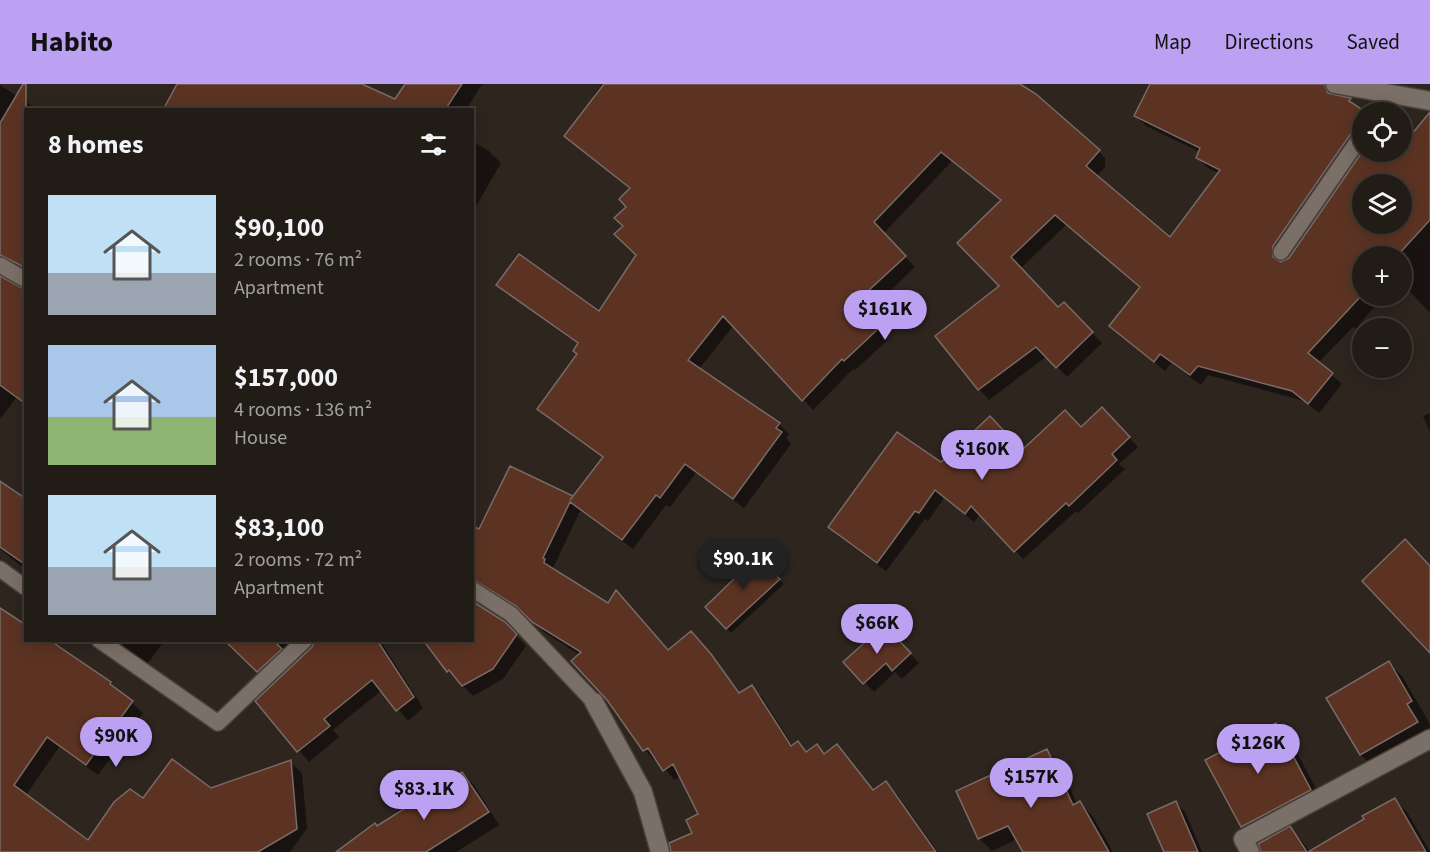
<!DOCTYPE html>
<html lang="en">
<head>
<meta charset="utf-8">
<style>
  :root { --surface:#221c16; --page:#2e2923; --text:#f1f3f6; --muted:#a2a1a1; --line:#3f3a35; --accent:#bca0f2 }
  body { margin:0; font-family:"Source Sans 3",sans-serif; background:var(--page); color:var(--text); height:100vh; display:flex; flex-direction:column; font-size:22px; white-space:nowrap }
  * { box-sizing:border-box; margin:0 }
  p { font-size:20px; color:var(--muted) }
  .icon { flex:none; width:33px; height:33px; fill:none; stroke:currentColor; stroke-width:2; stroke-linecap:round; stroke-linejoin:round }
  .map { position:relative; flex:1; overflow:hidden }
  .details { position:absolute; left:24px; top:24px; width:450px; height:534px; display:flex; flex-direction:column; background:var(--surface); border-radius:0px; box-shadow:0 3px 15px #0003,0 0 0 2px var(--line) }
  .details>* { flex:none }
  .buttons { position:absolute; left:1352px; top:18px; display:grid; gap:12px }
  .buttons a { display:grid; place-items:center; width:60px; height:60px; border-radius:50%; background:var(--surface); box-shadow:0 3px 15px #0003,0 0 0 2px var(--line); font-size:30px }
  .price { position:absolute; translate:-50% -51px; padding:0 14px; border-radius:21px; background:var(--accent); color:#111; font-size:20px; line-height:39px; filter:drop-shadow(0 2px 3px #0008) }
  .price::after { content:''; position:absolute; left:50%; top:36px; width:18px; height:14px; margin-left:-9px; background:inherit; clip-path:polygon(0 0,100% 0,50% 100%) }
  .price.active { background:#222; color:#fff }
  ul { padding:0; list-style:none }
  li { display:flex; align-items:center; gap:18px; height:150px; padding:0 24px }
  li span { display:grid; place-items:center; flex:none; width:168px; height:120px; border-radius:0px; color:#555 }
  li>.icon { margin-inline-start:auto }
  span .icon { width:72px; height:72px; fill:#fffc; stroke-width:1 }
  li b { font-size:26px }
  h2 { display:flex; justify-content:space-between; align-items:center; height:72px; padding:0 24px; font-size:26px }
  header { display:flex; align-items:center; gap:36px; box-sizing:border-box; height:84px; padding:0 30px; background:var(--accent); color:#111 }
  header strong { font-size:28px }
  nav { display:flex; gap:33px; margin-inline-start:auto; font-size:21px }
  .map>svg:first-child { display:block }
</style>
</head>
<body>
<header>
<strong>Habito</strong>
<nav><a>Map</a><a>Directions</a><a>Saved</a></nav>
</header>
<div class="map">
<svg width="1430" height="768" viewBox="0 0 1430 768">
  <rect width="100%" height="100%" fill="#2d251e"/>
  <g fill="#0007" fill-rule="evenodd">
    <polygon points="196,0 358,0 396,17 407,0 482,0 466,26 165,26"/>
    <path d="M602,0H1007L1094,63L1105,74V83L1096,93L1171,155L1220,90L1208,84L1197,73L1200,68L1146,42L1136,32L1151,0H1341L1336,4L1334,13L1350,16L1363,28L1362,59L1283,173L1282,178L1290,175L1364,68H1401V54L1407,58L1430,36V229L1401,198V172H1362V212H1383L1356,245L1353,243L1318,279L1342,300L1319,329L1304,317L1208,291L1201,301L1171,279L1165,287L1111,242L1141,203L1066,141L1020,185L1059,225L1064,220L1102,259L1067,293L1047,272L989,316L979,305L1002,203V117L952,77L883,150L915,183L865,231L888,256L855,286L854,284L813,326L734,241L699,285L779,340L789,350L786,354L791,360L744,424L696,389L670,423L666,421L633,465L580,427L553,484L669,567L701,559L741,610L752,603L762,613L793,662L798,659L807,669L817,662L825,670L836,662L874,707L886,699L896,709L938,768H674L694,749L700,731L681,692L674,696L657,675L655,677L645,666L580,571L544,548L528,531L488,506H479L472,514V450L572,413L573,415L604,374L549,335L539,325L578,271L579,261L509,211L498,201L600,229L638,171L625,142L631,105L566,52L595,14L593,12ZM1362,100H1401V140H1362Z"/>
    <polygon points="0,1 38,26 26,26 0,160"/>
    <polygon points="472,57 489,67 501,79 472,129"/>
    <polygon points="0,206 26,225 26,321 16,314 0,335"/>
    <polygon points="1430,329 1430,348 1423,332"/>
    <polygon points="1110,333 1138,363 1119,380 1125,385 1078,429 1076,427 1023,475 980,430 974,438 944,414 928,437 925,435 886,487 838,452 830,443 941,380 1022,367"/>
    <polygon points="0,399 26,417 26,486 0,465"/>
    <polygon points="757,472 781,494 779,496 784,500 731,549 707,523 739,492"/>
    <polygon points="472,517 504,539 526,562 503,595 473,612 448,587 472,556"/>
    <polygon points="0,526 26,556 110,599 143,629 98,691 59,663 26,711 88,758 143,716 211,706 290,678 302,689 307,744 290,768 2,768 0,754"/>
    <polygon points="893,552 919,579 902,595 895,588 874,608 845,578"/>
    <polygon points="113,556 165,556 147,580"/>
    <polygon points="225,556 380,556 423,624 408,637 382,606 333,646 339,653 309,678 257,617 313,564 317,557 309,558 268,597"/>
    <polygon points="1388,579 1402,592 1430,640 1430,651 1375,684 1361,671 1328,615"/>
    <polygon points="1276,641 1289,654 1324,719 1256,756 1242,742 1207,677"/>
    <polygon points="1046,667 1059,679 1077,720 1079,719 1092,731 1113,768 1025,768 1017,755 992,767 979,754 958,708"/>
    <polygon points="462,690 474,701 499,741 456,768 340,768"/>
    <polygon points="1394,716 1407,728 1430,768 1311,768 1366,736"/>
    <polygon points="1176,719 1185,728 1202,768 1166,768"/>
    <polygon points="1290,744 1302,757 1310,768 1280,768"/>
  </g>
  <g fill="#5c3323" stroke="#786b66" stroke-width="1.5" fill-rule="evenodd">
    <polygon points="23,0 26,0 26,184 0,171 0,39"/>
    <polygon points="177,0 362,0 395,15 405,0 462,0 445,26 163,26"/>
    <path d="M604,0H1020L1036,10L1100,66L1086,82L1170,153L1220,86L1196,74L1200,64L1134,32L1150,0H1324L1328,9L1351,14L1349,17L1366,28H1362V41L1354,45L1273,162V173L1281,178L1289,174L1362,68H1401V52L1407,56L1430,28V136L1397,172H1362V211L1308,269L1333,289L1308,320L1292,307L1198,282L1190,291L1160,270L1154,278L1109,242L1140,203L1055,131L1011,173L1058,223L1064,218L1093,248L1056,284L1036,263L978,306L935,252L999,202L957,159L1001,116L941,68L874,138L906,172L855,219L879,244L844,277L842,275L802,317L723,232L688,276L780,339L776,344L782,348L733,415L685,380L660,414L656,411L622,456L570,418L543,474L545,475L544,479L608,519L616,506L668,566L691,547L711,570L739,609L752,601L791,662L798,657L806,668L817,660L824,670L837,660L873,706L886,697L936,768H671L669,759L692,749L686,736L698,730L673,680L663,687L648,664L643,667L607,616L571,577L581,568L532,538L516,522L472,495V442L479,445L510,382L573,412L570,416L603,373L537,325L577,270L573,267L578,259L496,201L519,170L599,227L636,171L614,150L623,142L614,134L626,123L619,115L630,104L564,52ZM1362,100H1401V140H1362Z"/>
    <polygon points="0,192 26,206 26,320 0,301"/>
    <polygon points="1102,323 1130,353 1112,370 1117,376 1069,422 1066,419 1014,468 971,422 965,430 935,406 919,429 915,427 877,479 828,443 897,348 941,378 990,332 1022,366 1065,326 1081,343"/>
    <polygon points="0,397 26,415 26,481 0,463"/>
    <polygon points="1405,455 1430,482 1430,569 1362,497"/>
    <polygon points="757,469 778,488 776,491 780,495 726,545 705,523 738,491"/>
    <polygon points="472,517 505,538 517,550 493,585 462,602 449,586 447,588 423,556 472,556"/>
    <polygon points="0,524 26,541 26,556 49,556 111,598 110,600 133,617 86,681 47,653 14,701 88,756 114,718 130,705 143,714 172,675 211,704 291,676 297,745 258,768 0,768"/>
    <polygon points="884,541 911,569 892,587 886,579 863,600 843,578"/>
    <polygon points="224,556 273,556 282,565 257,588"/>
    <polygon points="315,556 377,556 414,613 396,627 372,596 324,635 330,642 297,668 255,617 312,563"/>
    <polygon points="1389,577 1412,617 1407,620 1418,638 1360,671 1326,614"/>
    <polygon points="1276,639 1311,706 1241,743 1205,676"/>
    <polygon points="1047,665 1073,721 1080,717 1109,768 1023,768 1008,742 978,755 956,707"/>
    <polygon points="462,688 489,728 426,768 336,768 375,739 377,742"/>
    <polygon points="1395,714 1426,768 1308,768 1364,735 1362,732"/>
    <polygon points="1176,717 1198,768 1164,768 1147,730"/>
    <polygon points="1290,742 1307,768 1261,768 1258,760"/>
  </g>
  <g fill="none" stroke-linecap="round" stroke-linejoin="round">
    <g stroke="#49423c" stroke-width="18">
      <g id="lane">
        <polyline points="1378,28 1391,10"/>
        <polyline points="1281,168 1362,51"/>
        <polyline points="0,181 26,196"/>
        <polyline points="0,485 26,504"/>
        <polyline points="472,505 511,530 594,618"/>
        <polyline points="99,556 218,639 305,556"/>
      </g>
    </g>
    <g stroke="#49423c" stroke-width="21">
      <g id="street">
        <polyline points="1335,0 1430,17"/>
        <polyline points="594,618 643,708 660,768"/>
        <polyline points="1250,768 1243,755 1430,655"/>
      </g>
    </g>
    <use href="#lane" stroke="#7a7067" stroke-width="15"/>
    <use href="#street" stroke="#7a7067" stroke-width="18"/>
  </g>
</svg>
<div class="buttons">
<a><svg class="icon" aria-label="locate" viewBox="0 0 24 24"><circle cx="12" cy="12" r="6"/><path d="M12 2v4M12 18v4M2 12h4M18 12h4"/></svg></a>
<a><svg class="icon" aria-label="layers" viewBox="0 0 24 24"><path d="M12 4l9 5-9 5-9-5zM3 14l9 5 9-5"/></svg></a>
<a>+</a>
<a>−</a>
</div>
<b class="price" style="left:885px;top:257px">$161K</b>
<b class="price" style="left:982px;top:397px">$160K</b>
<b class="price active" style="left:743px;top:507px">$90.1K</b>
<b class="price" style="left:877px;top:571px">$66K</b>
<b class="price" style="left:116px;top:684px">$90K</b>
<b class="price" style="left:1258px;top:691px">$126K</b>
<b class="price" style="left:1031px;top:725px">$157K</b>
<b class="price" style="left:424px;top:737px">$83.1K</b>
<section class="details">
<h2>8 homes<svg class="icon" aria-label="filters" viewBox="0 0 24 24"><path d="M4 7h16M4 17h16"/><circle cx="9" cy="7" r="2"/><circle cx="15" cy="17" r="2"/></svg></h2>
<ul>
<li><span style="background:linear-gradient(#bfe0f5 65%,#9aa5b1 0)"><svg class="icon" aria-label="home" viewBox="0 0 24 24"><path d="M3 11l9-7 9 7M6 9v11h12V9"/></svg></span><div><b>$90,100</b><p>2 rooms · 76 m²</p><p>Apartment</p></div></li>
<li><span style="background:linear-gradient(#a9c7e8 60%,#8fb573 0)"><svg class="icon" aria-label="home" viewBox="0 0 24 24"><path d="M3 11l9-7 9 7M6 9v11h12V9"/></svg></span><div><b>$157,000</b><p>4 rooms · 136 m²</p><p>House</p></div></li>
<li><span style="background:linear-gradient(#bfe0f5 60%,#9aa5b1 0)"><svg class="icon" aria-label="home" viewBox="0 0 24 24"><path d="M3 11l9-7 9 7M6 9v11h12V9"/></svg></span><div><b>$83,100</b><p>2 rooms · 72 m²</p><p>Apartment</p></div></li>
</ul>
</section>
</div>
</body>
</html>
